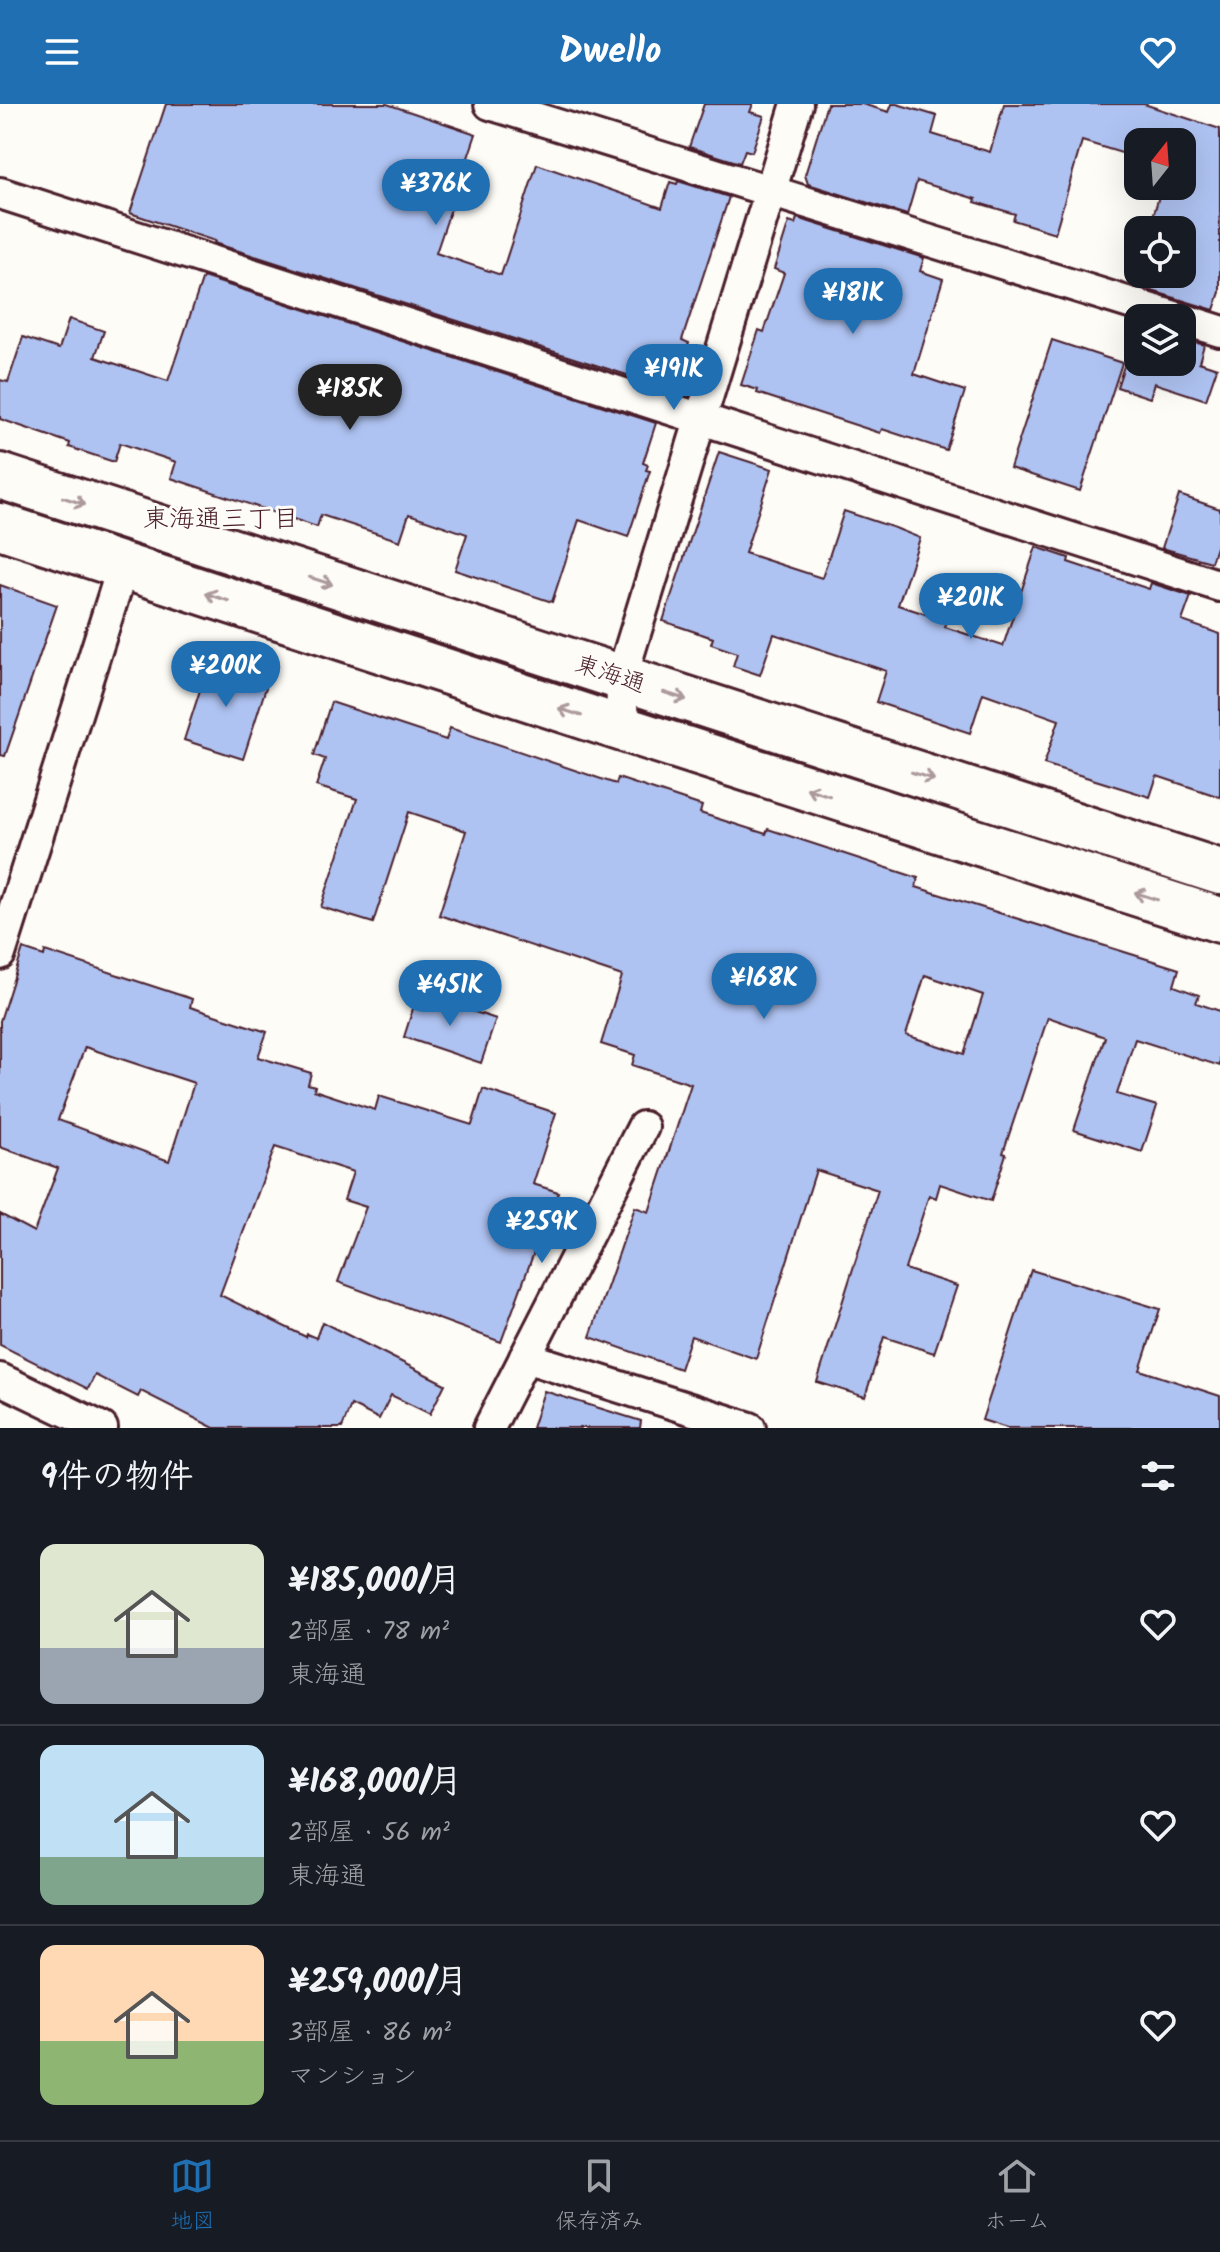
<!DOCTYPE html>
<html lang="ja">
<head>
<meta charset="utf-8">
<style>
  :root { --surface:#171b24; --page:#242831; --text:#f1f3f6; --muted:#9ea1a6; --line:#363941; --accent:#1f6fb2 }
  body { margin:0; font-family:Kalam,"Klee One",sans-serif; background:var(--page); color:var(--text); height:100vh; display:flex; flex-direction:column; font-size:30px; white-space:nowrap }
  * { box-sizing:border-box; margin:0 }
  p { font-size:26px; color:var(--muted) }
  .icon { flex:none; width:44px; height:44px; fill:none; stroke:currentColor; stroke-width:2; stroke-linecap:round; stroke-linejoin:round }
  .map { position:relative; height:1324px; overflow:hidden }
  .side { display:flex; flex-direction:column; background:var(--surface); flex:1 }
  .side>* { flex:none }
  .needle { width:52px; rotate:17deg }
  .buttons { position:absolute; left:1124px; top:24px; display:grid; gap:16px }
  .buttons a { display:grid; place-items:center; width:72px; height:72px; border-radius:16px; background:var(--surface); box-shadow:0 8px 32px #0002; font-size:40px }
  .price { position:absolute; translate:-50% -68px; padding:0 18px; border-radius:28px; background:var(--accent); color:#fff; font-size:26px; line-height:52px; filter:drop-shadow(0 2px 4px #0008) }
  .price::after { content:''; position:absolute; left:50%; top:48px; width:24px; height:18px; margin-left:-12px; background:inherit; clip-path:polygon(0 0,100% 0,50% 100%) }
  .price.active { background:#222; color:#fff }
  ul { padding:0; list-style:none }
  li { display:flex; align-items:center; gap:24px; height:200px; padding:0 40px }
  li+li { border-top:2px solid var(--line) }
  li span { display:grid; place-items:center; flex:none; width:224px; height:160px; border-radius:16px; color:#555 }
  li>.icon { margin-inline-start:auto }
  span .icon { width:96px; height:96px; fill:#fffc; stroke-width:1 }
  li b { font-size:34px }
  h2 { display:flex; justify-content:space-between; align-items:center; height:96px; padding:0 40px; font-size:34px }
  header { display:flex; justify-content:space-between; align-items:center; height:104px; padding:0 40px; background:var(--accent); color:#fff; font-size:36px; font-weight:800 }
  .menu { display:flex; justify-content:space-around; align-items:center; height:112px; border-top:2px solid var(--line); background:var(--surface); font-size:22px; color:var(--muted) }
  .menu a { display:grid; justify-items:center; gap:4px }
  .menu .active { color:var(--accent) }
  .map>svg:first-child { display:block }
</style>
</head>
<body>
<header><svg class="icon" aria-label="menu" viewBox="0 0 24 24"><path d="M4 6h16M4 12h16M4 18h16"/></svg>Dwello<svg class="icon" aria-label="heart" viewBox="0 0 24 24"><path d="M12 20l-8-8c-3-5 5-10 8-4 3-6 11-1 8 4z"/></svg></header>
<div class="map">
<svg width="1220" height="1324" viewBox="0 0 1220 1324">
  <rect width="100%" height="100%" fill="#fdfcf7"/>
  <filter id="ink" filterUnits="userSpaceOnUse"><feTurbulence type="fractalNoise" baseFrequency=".0125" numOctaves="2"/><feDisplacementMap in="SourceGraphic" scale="16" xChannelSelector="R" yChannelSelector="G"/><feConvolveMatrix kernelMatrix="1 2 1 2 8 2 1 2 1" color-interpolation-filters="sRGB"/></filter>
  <g filter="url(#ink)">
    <g fill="#afc3f2" stroke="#4a1f2b" stroke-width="2" fill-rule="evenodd">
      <polygon points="166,0 387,0 476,30 436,149 501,171 537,60 662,104 670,78 677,80 678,77 729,93 682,236 689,239 674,286 214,139 215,137 130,109"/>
      <polygon points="704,0 753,0 750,8 764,12 752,48 745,46 740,59 689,43"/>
      <polygon points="827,0 862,0 889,8 892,0 897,0 937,12 932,30 990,48 1004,0 1144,0 1220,25 1220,188 1214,206 1149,186 1150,181 1145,180 1148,171 1144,170 1182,170 1182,126 1149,126 1162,82 1182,82 1182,38 1138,38 1138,54 1082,37 1055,129 1013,116 1015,110 975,98 976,95 917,77 907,111 808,80 805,71"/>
      <polygon points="797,114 924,154 920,167 943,175 914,270 965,287 946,346 882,325 880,329 757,289 758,286 741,281 759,226 764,228 784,169 774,165 789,118 795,120"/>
      <polygon points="203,173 656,319 643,359 648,361 646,366 650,367 628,433 579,416 552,498 455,466 467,430 409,410 400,437 321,411 317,423 171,374 176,358 120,339 114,358 69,343 70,339 0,315 0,276 8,278 23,233 59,245 69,215 104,227 95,253 168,277"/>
      <polygon points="1138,220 1138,258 1182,258 1182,234 1204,241 1199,258 1217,264 1206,296 1154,279 1150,294 1117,283"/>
      <polygon points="1052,236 1122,259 1080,387 1010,364"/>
      <polygon points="719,348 772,365 745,449 822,474 844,407 895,424 920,434 898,501 947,517 945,523 1003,542 1036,443 1069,454 1068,458 1149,485 1151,479 1191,492 1182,517 1220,530 1220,693 1157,672 1150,693 1044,660 1059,616 983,589 970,629 876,598 886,567 774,530 760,571 733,562 737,549 711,540 713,534 663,517"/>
      <polygon points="1179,391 1220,405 1220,431 1211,458 1162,444"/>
      <polygon points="0,481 57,501 5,652 0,651"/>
      <polygon points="210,555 269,574 243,655 184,636"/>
      <path d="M331,598L446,636L450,624L616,680L618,674L702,702L700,709L766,730L768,725L918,774L916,783L1179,865L1174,882L1199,891L1196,899L1220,907V962L1135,935L1117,990L1157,1002L1142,1048L1074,1026L1105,933L1048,913L1003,1049L1006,1050L991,1097L940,1080L936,1094L929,1091L905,1165L957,1182L934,1249L884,1233L865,1293L817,1278L878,1086L816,1066L756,1255L691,1232L680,1265L590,1233L635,1103L649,1108L691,980L632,961L635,951L601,940L622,872L439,811L466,727L409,708L373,819L321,803L357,695L316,682L325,655L314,651ZM925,871L983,891L964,950L906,931Z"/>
      <path d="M23,845L44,852L45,847L192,895L190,903L267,928L258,953L311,969L308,980L315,982L314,986L375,1006L379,992L472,1021L483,985L556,1009L533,1080L558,1088L540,1144L536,1143L501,1238L338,1178L366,1103L344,1096L353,1068L275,1043L220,1191L306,1233L307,1230L316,1234L322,1218L445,1280L430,1310L391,1291L379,1315L351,1301L342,1324H214L141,1287L138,1293L95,1271L88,1285L0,1241V1110L34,1128L58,1064L0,1043V917ZM85,943L194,979L169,1057L58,1016Z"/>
      <polygon points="418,889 496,915 481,959 404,933"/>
      <polygon points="1031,1166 1160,1205 1140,1266 1220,1292 1220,1324 1007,1324 982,1316"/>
      <polygon points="544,1287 641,1317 640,1324 532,1324"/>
    </g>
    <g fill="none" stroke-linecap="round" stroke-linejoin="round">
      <g stroke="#4a1f2b" stroke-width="36">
        <g id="minor">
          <polyline points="490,0 1178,214"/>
          <polyline points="0,89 1220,482"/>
          <polyline points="1182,215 1220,227"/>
          <polyline points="623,625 621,575 797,0"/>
          <polyline points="0,850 123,462"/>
          <polyline points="525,1253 750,1324"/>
          <polyline points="0,1275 102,1324"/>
          <polyline points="489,1324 643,1023"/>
        </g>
      </g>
      <g stroke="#4a1f2b" stroke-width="50">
        <g id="primary">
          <polyline points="0,372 1220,768"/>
          <polyline points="0,422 623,625 1220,816"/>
        </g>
      </g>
      <use href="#minor" stroke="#fdfcf7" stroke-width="30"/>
      <use href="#primary" stroke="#fdfcf7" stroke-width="44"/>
    </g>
    <defs><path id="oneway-shaft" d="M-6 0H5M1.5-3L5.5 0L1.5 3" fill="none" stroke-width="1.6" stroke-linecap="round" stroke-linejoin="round" transform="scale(2)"/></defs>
    <g stroke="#ac999b">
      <use href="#oneway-shaft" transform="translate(74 397) rotate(18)"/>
      <use href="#oneway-shaft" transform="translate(321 477) rotate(18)"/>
      <use href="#oneway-shaft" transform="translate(217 493) rotate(-162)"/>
      <use href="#oneway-shaft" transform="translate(675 592) rotate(18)"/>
      <use href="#oneway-shaft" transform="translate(570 608) rotate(-162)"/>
      <use href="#oneway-shaft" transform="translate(923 672) rotate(18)"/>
      <use href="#oneway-shaft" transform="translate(818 688) rotate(-162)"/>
      <use href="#oneway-shaft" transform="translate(1146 792) rotate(-162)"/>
    </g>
  </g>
  <g text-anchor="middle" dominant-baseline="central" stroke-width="6" stroke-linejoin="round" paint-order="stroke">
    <g font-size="24" fill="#4a1f2b" stroke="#fdfcf7">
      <text transform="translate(610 571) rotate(18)">東海通</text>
    </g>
    <g font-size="26" fill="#4a1f2b" stroke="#fdfcf7">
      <text x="221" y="416">東海通三丁目</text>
    </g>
  </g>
</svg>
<div class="buttons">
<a><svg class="needle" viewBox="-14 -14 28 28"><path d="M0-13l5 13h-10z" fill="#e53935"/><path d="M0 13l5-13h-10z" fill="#9ea1a6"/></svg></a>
<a><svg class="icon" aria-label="locate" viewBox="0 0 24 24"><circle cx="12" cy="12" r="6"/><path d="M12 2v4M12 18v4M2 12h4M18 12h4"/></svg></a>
<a><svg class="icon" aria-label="layers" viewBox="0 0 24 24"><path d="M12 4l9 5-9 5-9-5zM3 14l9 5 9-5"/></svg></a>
</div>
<b class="price" style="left:436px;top:123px">¥376K</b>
<b class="price" style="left:853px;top:232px">¥181K</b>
<b class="price" style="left:674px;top:308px">¥191K</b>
<b class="price active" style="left:350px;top:328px">¥185K</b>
<b class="price" style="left:971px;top:537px">¥201K</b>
<b class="price" style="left:226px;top:605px">¥200K</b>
<b class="price" style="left:764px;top:917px">¥168K</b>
<b class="price" style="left:450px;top:924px">¥451K</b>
<b class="price" style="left:542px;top:1161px">¥259K</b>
</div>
<section class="side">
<h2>9件の物件<svg class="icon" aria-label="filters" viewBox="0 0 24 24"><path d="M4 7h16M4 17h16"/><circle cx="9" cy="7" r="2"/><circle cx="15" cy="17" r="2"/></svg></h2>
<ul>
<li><span style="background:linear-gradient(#dfe7d0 65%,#9aa5b1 0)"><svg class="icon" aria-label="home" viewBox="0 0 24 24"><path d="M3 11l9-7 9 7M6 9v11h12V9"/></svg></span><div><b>¥185,000/月</b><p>2部屋 · 78 m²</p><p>東海通</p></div><svg class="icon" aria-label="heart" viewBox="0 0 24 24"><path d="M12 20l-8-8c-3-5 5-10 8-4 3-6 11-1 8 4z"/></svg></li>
<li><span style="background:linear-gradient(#bfe0f5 70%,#7fa58c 0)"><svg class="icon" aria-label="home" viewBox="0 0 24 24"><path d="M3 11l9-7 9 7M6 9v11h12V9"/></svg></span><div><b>¥168,000/月</b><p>2部屋 · 56 m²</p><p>東海通</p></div><svg class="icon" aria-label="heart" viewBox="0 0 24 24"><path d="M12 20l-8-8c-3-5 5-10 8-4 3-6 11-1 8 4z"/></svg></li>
<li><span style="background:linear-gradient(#ffd9b3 60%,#8fb573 0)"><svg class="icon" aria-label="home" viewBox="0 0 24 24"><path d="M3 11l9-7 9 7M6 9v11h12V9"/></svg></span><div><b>¥259,000/月</b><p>3部屋 · 86 m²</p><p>マンション</p></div><svg class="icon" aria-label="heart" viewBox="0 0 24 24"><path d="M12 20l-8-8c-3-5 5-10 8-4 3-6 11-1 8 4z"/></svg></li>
</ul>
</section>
<nav class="menu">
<a class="active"><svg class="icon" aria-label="map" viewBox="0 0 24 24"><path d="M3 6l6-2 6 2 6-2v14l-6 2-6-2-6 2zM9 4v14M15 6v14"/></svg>地図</a>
<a><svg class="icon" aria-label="saved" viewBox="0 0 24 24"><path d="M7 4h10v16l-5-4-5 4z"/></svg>保存済み</a>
<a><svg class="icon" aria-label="home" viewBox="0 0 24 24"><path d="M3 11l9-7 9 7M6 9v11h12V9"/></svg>ホーム</a>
</nav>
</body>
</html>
